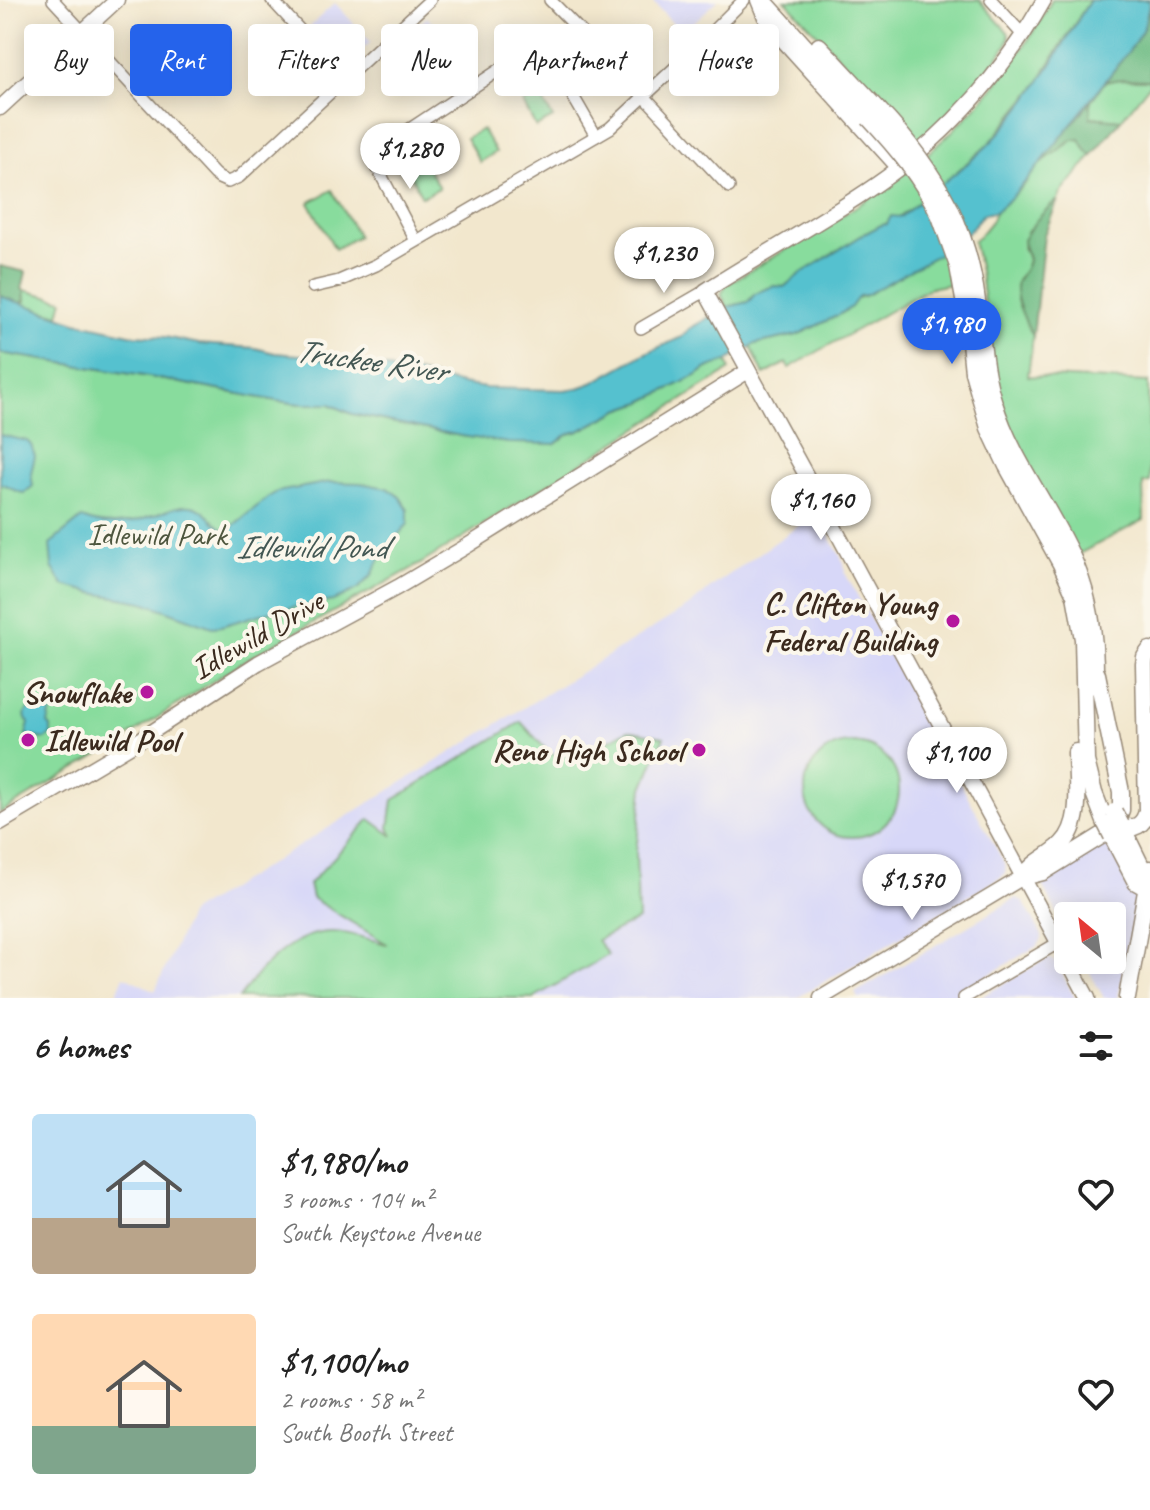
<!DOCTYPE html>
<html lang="en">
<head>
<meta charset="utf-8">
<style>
  :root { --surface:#fff; --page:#f2f2f2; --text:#222; --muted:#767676; --accent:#2563eb }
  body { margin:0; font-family:Caveat,sans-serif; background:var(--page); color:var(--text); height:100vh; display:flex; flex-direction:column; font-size:30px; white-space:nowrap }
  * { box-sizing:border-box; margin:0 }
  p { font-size:26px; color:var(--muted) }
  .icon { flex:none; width:44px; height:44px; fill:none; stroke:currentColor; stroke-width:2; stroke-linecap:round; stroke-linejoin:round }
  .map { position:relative; height:998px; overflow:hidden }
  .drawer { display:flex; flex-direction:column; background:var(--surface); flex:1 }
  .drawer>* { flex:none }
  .top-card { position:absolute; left:24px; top:24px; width:1102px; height:72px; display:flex; gap:16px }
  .needle { width:52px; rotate:331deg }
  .controls { position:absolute; left:1054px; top:902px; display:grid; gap:16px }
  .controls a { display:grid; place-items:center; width:72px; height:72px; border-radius:8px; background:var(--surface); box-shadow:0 4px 20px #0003; font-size:40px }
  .price { position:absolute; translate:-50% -68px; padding:0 18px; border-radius:28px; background:#fff; color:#222; font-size:26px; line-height:52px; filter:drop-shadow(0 2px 4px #0008) }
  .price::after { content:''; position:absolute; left:50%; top:48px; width:24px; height:18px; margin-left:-12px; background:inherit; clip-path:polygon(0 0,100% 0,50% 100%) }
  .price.current { background:var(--accent); color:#fff }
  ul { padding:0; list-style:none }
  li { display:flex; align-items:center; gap:24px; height:200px; padding:0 32px }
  li span { display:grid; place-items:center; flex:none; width:224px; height:160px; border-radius:8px; color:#555 }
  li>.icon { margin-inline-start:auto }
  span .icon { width:96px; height:96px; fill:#fffc; stroke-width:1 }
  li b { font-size:34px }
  h2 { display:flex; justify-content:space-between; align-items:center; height:96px; padding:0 32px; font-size:34px }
  .tag { padding:0 28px; border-radius:8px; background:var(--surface); box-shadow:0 4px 20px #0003; font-size:28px; line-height:72px }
  .tag.current { background:var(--accent); color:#fff }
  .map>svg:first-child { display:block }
</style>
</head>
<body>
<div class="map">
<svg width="1150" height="998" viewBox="0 0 1150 998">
  <rect width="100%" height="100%" fill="#fbf7ec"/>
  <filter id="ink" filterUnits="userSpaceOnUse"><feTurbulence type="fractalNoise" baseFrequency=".0125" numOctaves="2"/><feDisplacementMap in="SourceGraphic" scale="16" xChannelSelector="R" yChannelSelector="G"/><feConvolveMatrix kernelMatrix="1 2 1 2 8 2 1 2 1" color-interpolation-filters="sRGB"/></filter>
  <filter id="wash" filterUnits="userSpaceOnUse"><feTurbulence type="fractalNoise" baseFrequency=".006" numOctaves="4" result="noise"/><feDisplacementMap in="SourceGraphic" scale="32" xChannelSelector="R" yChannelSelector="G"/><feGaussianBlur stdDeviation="1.8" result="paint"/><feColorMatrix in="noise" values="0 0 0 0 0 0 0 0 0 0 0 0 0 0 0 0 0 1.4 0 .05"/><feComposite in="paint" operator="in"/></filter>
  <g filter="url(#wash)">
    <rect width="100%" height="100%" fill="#f2e7cd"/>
    <g fill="#d7d7f8">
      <polygon points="651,0 718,0 682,33"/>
      <polygon points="335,3 371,42 350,60 341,59 310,26"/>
      <polygon points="427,17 473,67 453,80 410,33"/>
      <polygon points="817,513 844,563 845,573 1006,866 1005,873 1003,876 797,998 115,998 124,976 155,991 190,913 689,606 713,586"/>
      <polygon points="1107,839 1137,900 1118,998 1104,998 1083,960 1112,960 1112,916 1068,916 1068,933 1042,885 1044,878"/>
      <polygon points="1016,898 1023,901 1042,935 1042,939 1037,946 950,998 858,998 855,993"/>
      <polygon points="1048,958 1055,961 1075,998 979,998"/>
    </g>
    <g fill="#88dc9d" stroke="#62835e" stroke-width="2">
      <path d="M785,0H979L1008,32C1009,34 1009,36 1009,38C1007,56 935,126 919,142Z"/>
      <path d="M1052,0H1090L1046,69L1040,82L990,143L946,181L900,217L866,233L800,274L784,287L774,286L754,295L748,302L727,307L721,294L726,285C778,253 833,224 882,189C953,139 1011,76 1052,0Z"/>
      <polygon points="1124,78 1131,80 1150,80 1150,84 1121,120 1090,117 1091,101 1105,82"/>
      <polygon points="539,94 553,118 536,127 523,103"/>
      <polygon points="482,129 496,152 480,162 466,138"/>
      <polygon points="1080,139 1086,150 1092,156 1061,193 1058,200 1050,206 1027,232 1023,247 1028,260 1025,269 1017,280 1017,301 1033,336 1028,376 1148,382 1150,482 1143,483 1144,520 1077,555 1017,445 993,375 980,271 973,241 979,236 992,220 995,212 1024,185 1039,164 1073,140"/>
      <polygon points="425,163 439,188 422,197 409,172"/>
      <polygon points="332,190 358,236 335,249 309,203"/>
      <polygon points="944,251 955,283 930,288 789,368 786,363 764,375 751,347 755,344 797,335 844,312 855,299 866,295"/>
      <polygon points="24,290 63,300 59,315 19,303 25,300"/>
      <polygon points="0,353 144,376 277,401 301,404 330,404 352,414 461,436 555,444 568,434 579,431 619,410 642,402 696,376 707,368 721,361 727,361 730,370 422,563 247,659 117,744 0,813"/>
      <path d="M521,722L550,754L579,757L628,730L664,737L643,788L636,852L638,920L597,940L608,955L533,998H239C260,968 292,932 332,932C351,932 369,940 387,944L312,898L309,884L370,819L393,836L389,828L393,800Z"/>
      <circle cx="852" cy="790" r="47"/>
    </g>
    <g fill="#6ebc84" stroke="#547351" stroke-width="2">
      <path d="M1150,4V80C1132,80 1122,77 1105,82L1131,48L1144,27Z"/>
      <polygon points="1091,101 1090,117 1121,120 1092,156 1086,150 1080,139 1073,140 1039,164"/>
      <path d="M1058,200L1044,235L1033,336C1026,324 1012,295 1017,282C1020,274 1028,268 1028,259C1028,252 1023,247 1023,240C1031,225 1045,210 1058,200Z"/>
      <polygon points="0,266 26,272 22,289 24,290 25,301 19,303 0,296"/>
    </g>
    <g fill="#55c1cf" stroke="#487676" stroke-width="2">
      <path d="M1090,0H1150L1144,27L1131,48L1033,173L1011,198L995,212L983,214L970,230L944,251L866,295L859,296L851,307L837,316L797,335L755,344L727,361L707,368L696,376L642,402L619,410L579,431L568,434L555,444L508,443L461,436L352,414L330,404H301L277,401L144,376L0,353V296L76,322L134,335L165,337L199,344L255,348L275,353L311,356L340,363L388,368L398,373L406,370L461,384L485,388L564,390L578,388L592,383L644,354L671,342L682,337L689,329L727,307L748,302L754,295L763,290L774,286L784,287L800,274L866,233L881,225L887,224L891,216L901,217C930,191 963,170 991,142C1032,101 1060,49 1090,0Z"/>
      <path d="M0,435L27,441L31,445L35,456L31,473L33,486L24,493C13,492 9,484 0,484Z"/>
      <path d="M330,482L360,483L387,488L400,497L408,510V524L385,549L372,575L358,589L333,601L272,611L221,626L212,627L143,602L93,593L63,585L52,567L50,544L82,518C103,527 128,525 149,517C162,513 177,504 191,506C207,508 213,525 226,531L270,496L277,492Z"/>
      <path d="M35,706L51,710L48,724L51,727V735L44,739L26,735L29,723C22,716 25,709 35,706Z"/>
    </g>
  </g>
  <g filter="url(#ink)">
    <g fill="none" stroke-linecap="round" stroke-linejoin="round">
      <g stroke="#968876" stroke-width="14">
        <g id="minor">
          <polyline points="53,0 214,174 219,178 228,182 239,177 430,0"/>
          <polyline points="272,0 345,79"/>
          <polyline points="550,0 644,96 729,187"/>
          <polyline points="991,0 1023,35"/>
          <polyline points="416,241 372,158 372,154 540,43 544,46 596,136"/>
          <polyline points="313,287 339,281 376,265 610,128 693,51 744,0"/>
          <polyline points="641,328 705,291"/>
          <polyline points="964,998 1058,943"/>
        </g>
      </g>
      <g stroke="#968876" stroke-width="17">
        <g id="tertiary">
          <polyline points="758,0 765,17 771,27 899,168"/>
          <path d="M1044,0C1006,68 950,132 887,177C829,219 765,252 705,291L812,486L1088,998"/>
          <polyline points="0,108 117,0"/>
          <polyline points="0,823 138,741 258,663 398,587 467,546 748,371"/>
          <polyline points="821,998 1023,877"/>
        </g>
      </g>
      <g stroke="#968876" stroke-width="19">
        <g id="secondary">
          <polyline points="763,0 869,118"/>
          <polyline points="819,46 878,109"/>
          <path d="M950,208C964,237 973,269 977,301C982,335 983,371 994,403C1012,462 1053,510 1076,566C1092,605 1096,645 1095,686"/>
          <polyline points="940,216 958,266 968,322 973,372 989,428 1007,466 1061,564 1075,595 1083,639 1086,761 1094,793 1106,824"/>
          <path d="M1121,825C1134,831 1144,825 1147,811L1144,664L1145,657L1150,650"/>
          <polyline points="1121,825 1142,868 1146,882"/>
          <polyline points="1112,836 1136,882 1145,887"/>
          <path d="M1023,877C1035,860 1048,858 1062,844C1084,822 1076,780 1076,752"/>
          <polyline points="1023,877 1043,872 1106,833 1115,824 1121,810 1121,792 1097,674"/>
          <polyline points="1127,998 1150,869"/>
        </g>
      </g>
      <use href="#minor" stroke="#fff" stroke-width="11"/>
      <use href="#tertiary" stroke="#fff" stroke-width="14"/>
      <use href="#secondary" stroke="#fff" stroke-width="16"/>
      <g stroke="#968876" stroke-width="19" stroke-linecap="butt">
        <g id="secondary-bridge">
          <path d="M878,109C907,139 931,171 950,208"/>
          <path d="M869,118C897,148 922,178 940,216"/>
          <polyline points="1114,812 1121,825"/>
          <polyline points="1106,824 1112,836"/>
        </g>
      </g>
      <use href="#secondary-bridge" stroke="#fff" stroke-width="16"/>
    </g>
  </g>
  <g fill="#b5179e" stroke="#fbf7ec" stroke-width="3">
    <circle cx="953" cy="621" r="8"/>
    <circle cx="147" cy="692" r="8"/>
    <circle cx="28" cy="740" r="8"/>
    <circle cx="699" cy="750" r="8"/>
  </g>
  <g text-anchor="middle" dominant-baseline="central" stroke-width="8" stroke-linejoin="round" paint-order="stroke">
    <g font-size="32" fill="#4e563e" stroke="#fbf7ec">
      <text x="157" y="534">Idlewild Park</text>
    </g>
    <g font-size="32" font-weight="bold" fill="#3b2a1e" stroke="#fbf7ec" text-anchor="end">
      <text x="937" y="603">C. Clifton Young<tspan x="937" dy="37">Federal Building</tspan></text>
      <text x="131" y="692">Snowflake</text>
      <text x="44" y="740" text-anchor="start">Idlewild Pool</text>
      <text x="683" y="750">Reno High School</text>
    </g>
    <g font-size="32" fill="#3b2a1e" stroke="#fbf7ec">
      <text transform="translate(257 635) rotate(-30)">Idlewild Drive</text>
    </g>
    <g font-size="34" font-style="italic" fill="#435753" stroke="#fbf7ec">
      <text transform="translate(371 360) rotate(8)">Truckee River</text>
      <text x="311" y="546">Idlewild Pond</text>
    </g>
  </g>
</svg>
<div class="controls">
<a><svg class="needle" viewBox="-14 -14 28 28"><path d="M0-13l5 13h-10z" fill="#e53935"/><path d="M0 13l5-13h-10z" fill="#767676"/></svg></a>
</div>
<b class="price" style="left:410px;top:191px">$1,280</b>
<b class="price" style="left:664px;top:295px">$1,230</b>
<b class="price current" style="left:952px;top:366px">$1,980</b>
<b class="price" style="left:821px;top:542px">$1,160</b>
<b class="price" style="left:957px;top:795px">$1,100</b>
<b class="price" style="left:912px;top:922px">$1,570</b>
<div class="top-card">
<a class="tag">Buy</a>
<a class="tag current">Rent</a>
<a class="tag">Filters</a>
<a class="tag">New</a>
<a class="tag">Apartment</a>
<a class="tag">House</a>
</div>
</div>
<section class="drawer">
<h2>6 homes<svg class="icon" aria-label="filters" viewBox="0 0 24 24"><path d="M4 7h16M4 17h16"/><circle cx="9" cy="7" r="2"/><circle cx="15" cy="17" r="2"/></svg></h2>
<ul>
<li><span style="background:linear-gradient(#bfe0f5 65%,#b9a48a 0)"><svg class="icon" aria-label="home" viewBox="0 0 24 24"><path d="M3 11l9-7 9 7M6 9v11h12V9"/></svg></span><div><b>$1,980/mo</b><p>3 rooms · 104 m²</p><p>South Keystone Avenue</p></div><svg class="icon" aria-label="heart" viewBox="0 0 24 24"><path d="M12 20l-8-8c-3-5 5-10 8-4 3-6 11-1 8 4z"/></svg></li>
<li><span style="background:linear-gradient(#ffd9b3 70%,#7fa58c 0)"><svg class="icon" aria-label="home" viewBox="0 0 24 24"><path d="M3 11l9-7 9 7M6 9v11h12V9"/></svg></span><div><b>$1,100/mo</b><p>2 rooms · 58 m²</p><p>South Booth Street</p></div><svg class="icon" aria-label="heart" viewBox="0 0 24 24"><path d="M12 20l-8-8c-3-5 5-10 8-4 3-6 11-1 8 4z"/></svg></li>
</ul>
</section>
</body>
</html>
